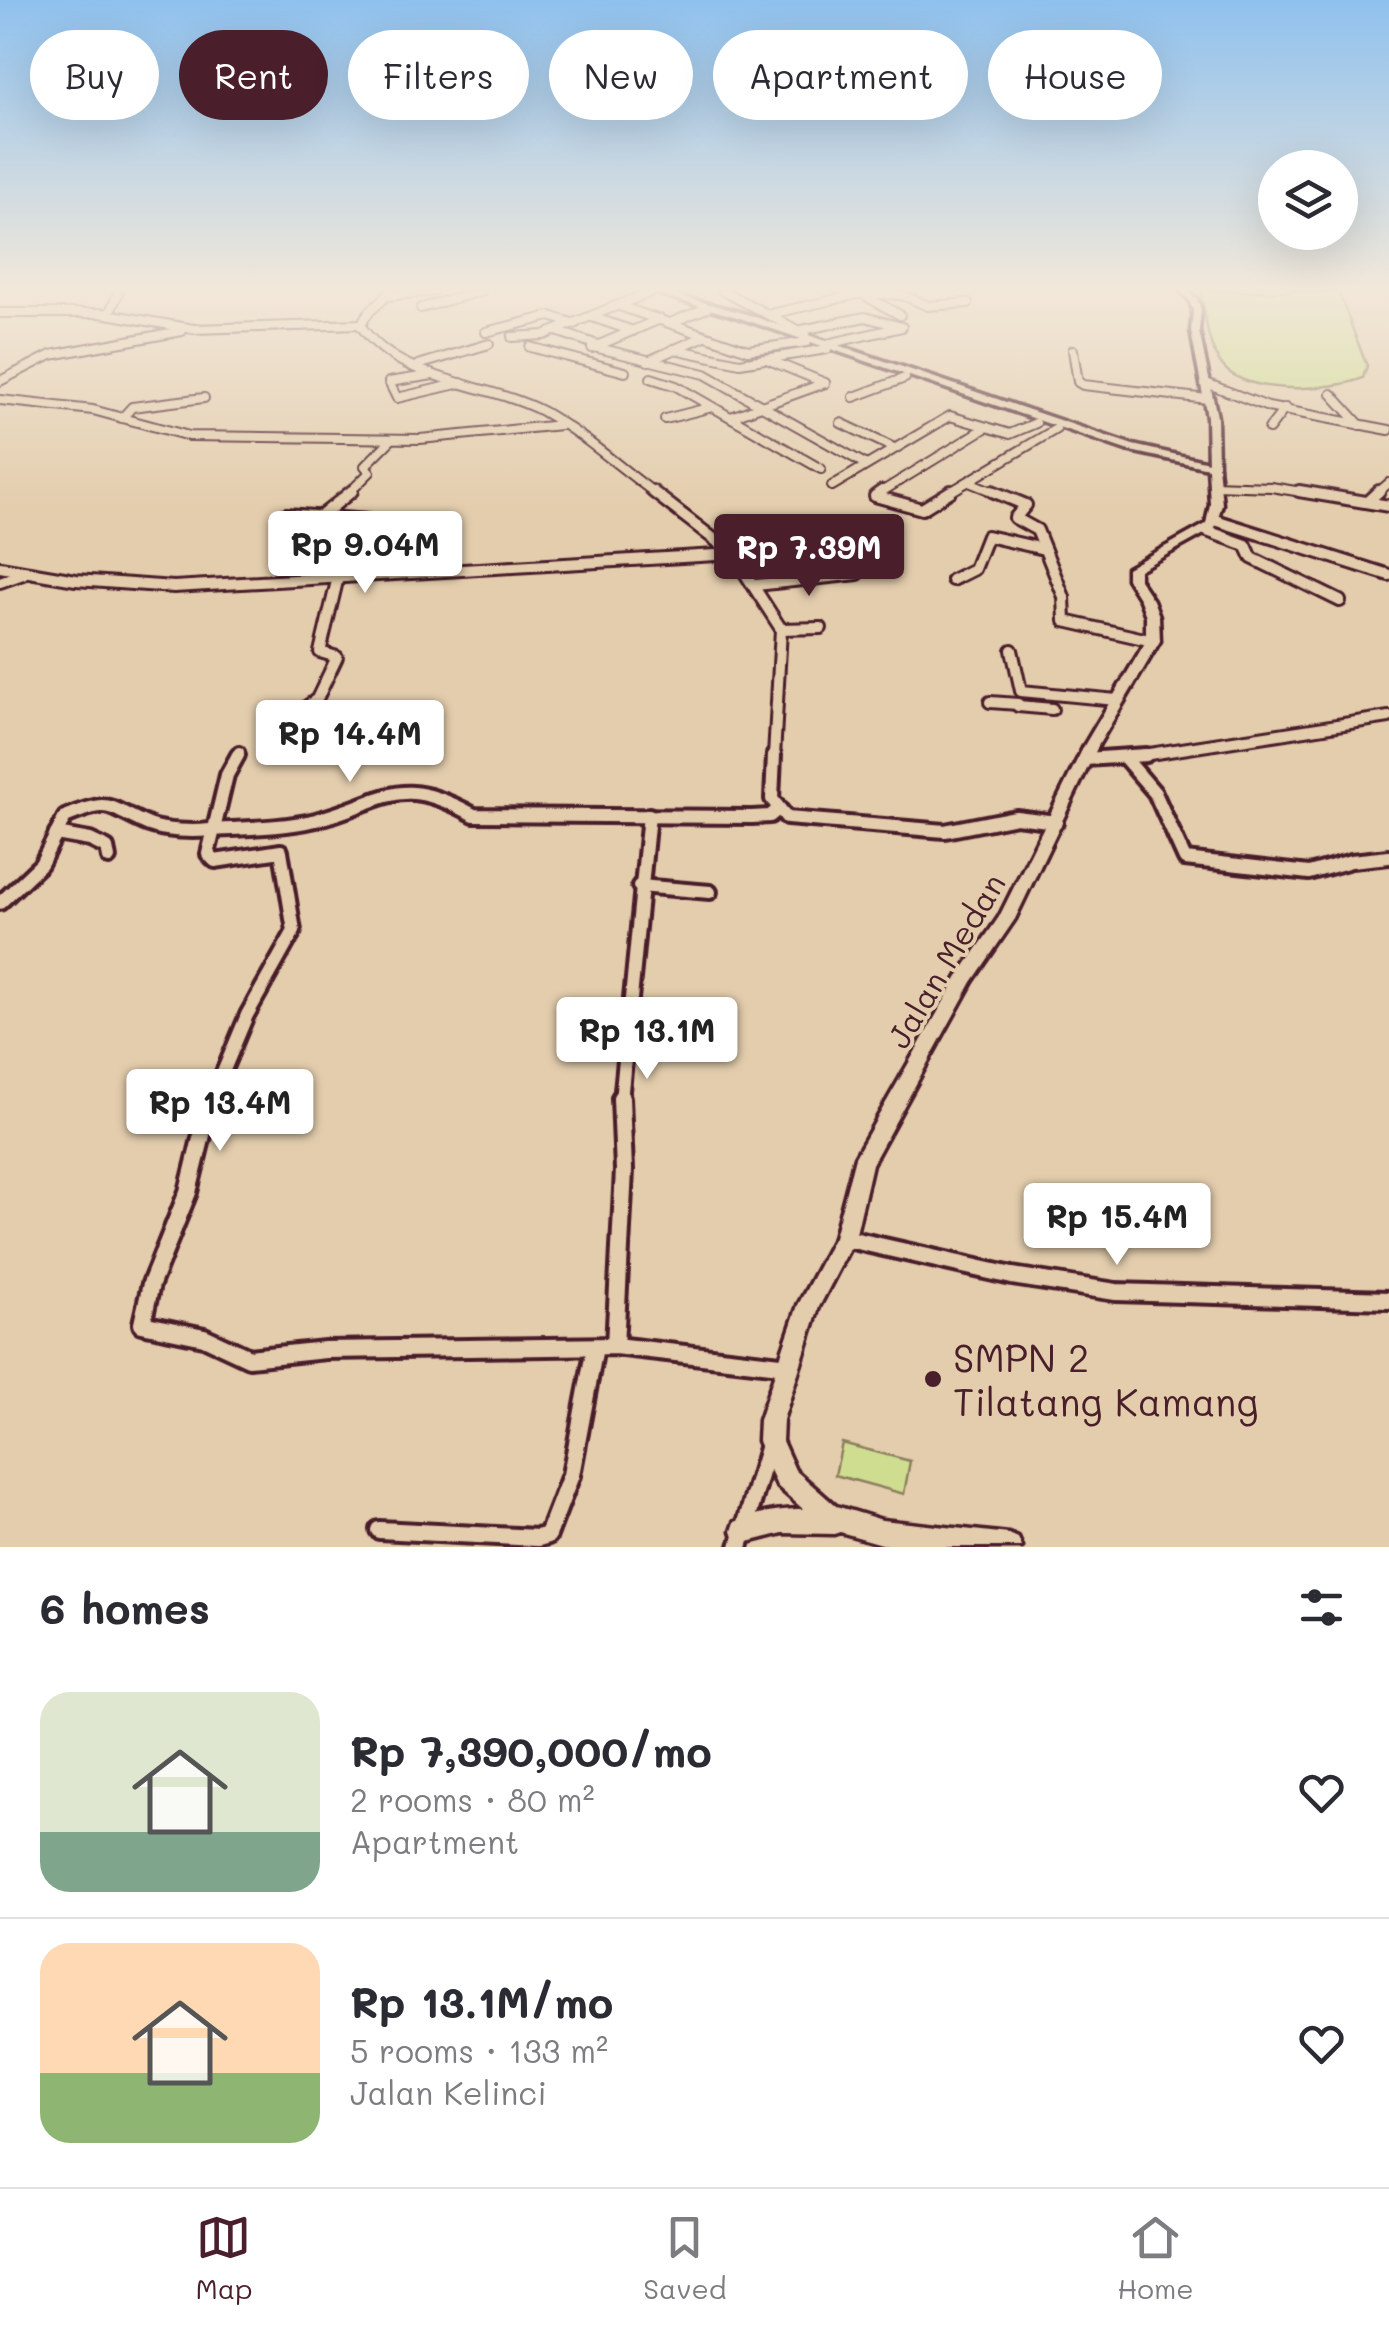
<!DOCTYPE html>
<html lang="en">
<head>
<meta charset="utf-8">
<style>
  :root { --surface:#fff; --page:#f7f7f7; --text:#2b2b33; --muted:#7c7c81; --line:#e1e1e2; --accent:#4a1f2b }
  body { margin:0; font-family:Mali,sans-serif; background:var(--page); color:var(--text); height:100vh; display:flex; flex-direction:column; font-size:38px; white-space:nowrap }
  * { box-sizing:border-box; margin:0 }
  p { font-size:32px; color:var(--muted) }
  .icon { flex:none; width:55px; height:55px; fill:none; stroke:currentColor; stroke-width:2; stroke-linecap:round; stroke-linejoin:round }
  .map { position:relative; height:1547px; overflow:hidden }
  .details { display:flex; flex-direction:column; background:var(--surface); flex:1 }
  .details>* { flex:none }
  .top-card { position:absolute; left:30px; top:30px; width:1330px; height:90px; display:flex; gap:20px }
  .controls { position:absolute; left:1258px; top:150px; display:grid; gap:20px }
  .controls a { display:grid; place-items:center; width:100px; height:100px; border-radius:50%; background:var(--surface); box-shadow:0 10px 40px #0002; font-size:50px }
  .price { position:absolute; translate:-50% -85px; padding:0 22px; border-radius:10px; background:#fff; color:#222; font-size:32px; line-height:65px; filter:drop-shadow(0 2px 5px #0008) }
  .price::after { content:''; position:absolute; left:50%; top:60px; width:30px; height:22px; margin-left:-15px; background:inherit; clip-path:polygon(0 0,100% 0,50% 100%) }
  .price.selected { background:var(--accent); color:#fff }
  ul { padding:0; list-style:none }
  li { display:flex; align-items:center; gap:30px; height:250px; padding:0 40px }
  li+li { border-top:2px solid var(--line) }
  li span { display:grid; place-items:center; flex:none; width:280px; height:200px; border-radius:30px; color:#555 }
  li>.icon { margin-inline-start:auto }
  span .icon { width:120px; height:120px; fill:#fffc; stroke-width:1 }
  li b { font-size:42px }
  h2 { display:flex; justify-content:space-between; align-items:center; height:120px; padding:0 40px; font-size:42px }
  .tag { padding:0 35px; border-radius:45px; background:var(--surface); box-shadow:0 10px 40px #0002; font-size:35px; line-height:90px }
  .tag.selected { background:var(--accent); color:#fff }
  .tab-bar { display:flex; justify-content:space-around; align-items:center; height:140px; border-top:2px solid var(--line); background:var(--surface); font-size:28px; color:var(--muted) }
  .tab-bar a { display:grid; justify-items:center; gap:5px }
  .tab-bar .selected { color:var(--accent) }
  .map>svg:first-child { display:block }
</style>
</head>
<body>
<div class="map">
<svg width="1389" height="1547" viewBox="0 0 1389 1547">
  <rect width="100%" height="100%" fill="#e3cdad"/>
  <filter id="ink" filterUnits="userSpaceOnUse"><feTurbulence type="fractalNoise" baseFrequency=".01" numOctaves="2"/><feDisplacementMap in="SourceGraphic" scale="20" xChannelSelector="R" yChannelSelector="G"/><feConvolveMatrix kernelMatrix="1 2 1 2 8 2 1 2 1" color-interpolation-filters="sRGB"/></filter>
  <g filter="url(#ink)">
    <g fill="#cedd90" stroke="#8c7e5e" stroke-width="2.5">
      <path d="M1201,291H1338L1367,366L1363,378C1331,391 1245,396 1222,365C1206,345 1206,315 1201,291Z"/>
      <polygon points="842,1443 910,1461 904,1494 835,1475"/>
    </g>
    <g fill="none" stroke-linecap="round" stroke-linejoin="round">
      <g stroke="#4a1f2b" stroke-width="12">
        <g id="minor-far3">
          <path d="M389,291C381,306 367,308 361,326C398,382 486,382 542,411C583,434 618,466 656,494"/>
          <polyline points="723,291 805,334"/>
          <polyline points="864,295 900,315"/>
          <polyline points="388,296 433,291"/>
          <polyline points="619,306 748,350 807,342"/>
          <polyline points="421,308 481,291"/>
          <polyline points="0,313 101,313 194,329 362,324"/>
          <polyline points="109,314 119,291"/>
          <polyline points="771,314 862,293 902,295 928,306 968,303"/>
          <polyline points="592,317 633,331"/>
          <polyline points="670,323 707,308"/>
          <polyline points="802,330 865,317 902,327 827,344"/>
          <polyline points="556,331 598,345"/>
          <polyline points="486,332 550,316 575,324"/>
          <polyline points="512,337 544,335 653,291"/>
          <polyline points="530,347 625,372"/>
          <polyline points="594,347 705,374 865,464"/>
          <polyline points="592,348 660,319"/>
          <polyline points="674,349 740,363 827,349"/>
          <polyline points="1073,350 1078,382 1083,385 1208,399"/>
          <polyline points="769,360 825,383"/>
          <polyline points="648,361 705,336"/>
          <polyline points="418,365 489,344"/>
          <polyline points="433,375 389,382 397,398 461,383"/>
          <polyline points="651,378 676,386 821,469"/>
          <polyline points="0,381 51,355 182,331"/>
          <polyline points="1206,383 1268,407 1389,430"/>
          <polyline points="1332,394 1360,425"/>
          <polyline points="854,397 905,378"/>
          <polyline points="0,400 93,410 189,436 420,439 561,425"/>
          <polyline points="731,417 825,383"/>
          <polyline points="122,418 132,407 204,398"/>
          <polyline points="665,419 712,407"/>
          <polyline points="841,423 894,448"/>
          <polyline points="1269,429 1285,408"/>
          <polyline points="969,482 999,494"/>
          <polyline points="1214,485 1271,487 1314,494"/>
          <polyline points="832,486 950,416 1010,434 1036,423"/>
          <polyline points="348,494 370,472 365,466 392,439"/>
          <polyline points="878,494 987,427"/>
          <polyline points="947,494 1056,429"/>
          <polyline points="1376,494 1389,483"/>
        </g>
      </g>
      <g stroke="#4a1f2b" stroke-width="16">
        <g id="minor-far2">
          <polyline points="652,491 732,553 781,629 774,757"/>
          <polyline points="882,491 875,496 922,509 951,491"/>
          <polyline points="992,491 1026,505 1015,518 1037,530 1064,597 1065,621 1153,641"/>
          <polyline points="1299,491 1389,506"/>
          <polyline points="1367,502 1379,491"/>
          <polyline points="286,514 369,520 352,550 345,577"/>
          <polyline points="321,516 352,491"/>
          <polyline points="1215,520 1389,575"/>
          <polyline points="1207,531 1246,545 1252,558 1340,601"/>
          <polyline points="0,567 76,580 174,587 733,554"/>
          <polyline points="952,580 974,569 987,536 1044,549"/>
          <polyline points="0,582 23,574"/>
          <polyline points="756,585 858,574"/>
          <polyline points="781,629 821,628"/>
          <polyline points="1012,650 1021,691 1117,700"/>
          <polyline points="990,702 1018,704"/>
          <polyline points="1018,706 1052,709"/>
          <polyline points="296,714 317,699 337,657 320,652 338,577"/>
          <polyline points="236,757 239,752"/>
          <polyline points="1130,757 1389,717"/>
        </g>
      </g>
      <g stroke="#4a1f2b" stroke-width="20">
        <g id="minor-far1">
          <polyline points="774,755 772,799 787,818 945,831 1016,817 1056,822"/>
          <polyline points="1125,758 1155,793 1185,859 1309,873 1351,861 1389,857"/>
          <polyline points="1085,759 1146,755"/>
          <polyline points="56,834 90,840 107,848 109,858"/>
          <polyline points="639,886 710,892"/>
          <path d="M0,903L41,864L65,817C113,797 106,807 149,825C165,831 193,832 210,830C244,828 283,828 316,820C390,800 397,773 474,815L752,817L770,816L777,810"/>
          <polyline points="211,1101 247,1015 294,931 281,851 215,861 208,854 227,775 238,755"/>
          <polyline points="621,1101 649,815"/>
        </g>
      </g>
      <g stroke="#4a1f2b" stroke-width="24">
        <g id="minor">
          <polyline points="211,1098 188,1192 151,1284 142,1324 204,1337 249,1358 325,1350 615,1346 789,1366"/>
          <polyline points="844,1238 1012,1276 1116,1292 1389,1300"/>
          <polyline points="615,1346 624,1170 621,1098"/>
          <polyline points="379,1530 538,1538 548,1535 571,1475 595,1347"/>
          <polyline points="739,1547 769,1445"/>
        </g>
      </g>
      <g stroke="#4a1f2b" stroke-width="7">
        <polygon id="major" points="1180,291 1189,291 1197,299 1201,310 1199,331 1217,417 1218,466 1213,469 1208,466 1207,417 1191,331 1193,310 1189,300"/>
      </g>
      <g stroke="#4a1f2b" stroke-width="7">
        <path id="highway" d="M648,291H661L743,313L1133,445L1213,463L1218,466L1222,504L1215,528L1139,570V579L1153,600L1159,616L1160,641L1099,744L1015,919L972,982L872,1164L855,1238L819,1307L783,1420L782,1441L795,1470L836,1506L882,1520L1009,1534L1018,1538L1022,1547H903L882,1544L840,1532L834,1534L783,1533L744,1543L735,1540L732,1531L735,1522C757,1513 780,1509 803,1509L777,1486L758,1441L759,1420L798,1305L834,1237L855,1157L959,975L999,917L1085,744L1146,641V616L1140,600L1127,579V568L1206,524L1210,504L1208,468L1126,450L737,317Z"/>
      </g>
      <use href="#minor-far3" stroke="#e3cdad" stroke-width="8"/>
      <use href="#minor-far2" stroke="#e3cdad" stroke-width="10"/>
      <use href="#minor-far1" stroke="#e3cdad" stroke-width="12"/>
      <use href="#minor" stroke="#e3cdad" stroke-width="16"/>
      <use href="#major" fill="#e3cdad" fill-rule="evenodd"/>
      <use href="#highway" fill="#e3cdad" fill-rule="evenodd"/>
    </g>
  </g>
  <linearGradient id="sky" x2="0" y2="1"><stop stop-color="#8fc1ee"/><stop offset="0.57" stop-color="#f2e8da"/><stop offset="1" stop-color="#f2e8da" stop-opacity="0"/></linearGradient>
  <rect width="1389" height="507" fill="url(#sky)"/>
  <circle fill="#4a1f2b" stroke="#e3cdad" stroke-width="4" cx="933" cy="1379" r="10"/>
  <g text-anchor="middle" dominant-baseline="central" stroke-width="8" stroke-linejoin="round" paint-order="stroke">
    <g font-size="32" fill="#4a1f2b" stroke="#e3cdad">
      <text transform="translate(945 960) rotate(-59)">Jalan Medan</text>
    </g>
    <g font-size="38" fill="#4a1f2b" stroke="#e3cdad" text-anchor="start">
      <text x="953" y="1357">SMPN 2<tspan x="953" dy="44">Tilatang Kamang</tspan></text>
    </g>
  </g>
</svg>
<div class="controls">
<a><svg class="icon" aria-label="layers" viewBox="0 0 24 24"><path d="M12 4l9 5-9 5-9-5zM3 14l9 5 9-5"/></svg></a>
</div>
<b class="price" style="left:365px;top:596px">Rp 9.04M</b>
<b class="price selected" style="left:809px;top:599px">Rp 7.39M</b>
<b class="price" style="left:350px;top:785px">Rp 14.4M</b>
<b class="price" style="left:647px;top:1082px">Rp 13.1M</b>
<b class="price" style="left:220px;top:1154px">Rp 13.4M</b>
<b class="price" style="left:1117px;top:1268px">Rp 15.4M</b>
<div class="top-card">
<a class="tag">Buy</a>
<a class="tag selected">Rent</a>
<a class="tag">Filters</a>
<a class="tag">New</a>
<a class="tag">Apartment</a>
<a class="tag">House</a>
</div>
</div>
<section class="details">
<h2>6 homes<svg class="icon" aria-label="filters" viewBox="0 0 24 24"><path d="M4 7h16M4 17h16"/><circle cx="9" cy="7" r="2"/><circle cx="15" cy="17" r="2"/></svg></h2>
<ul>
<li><span style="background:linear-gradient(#dfe7d0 70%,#7fa58c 0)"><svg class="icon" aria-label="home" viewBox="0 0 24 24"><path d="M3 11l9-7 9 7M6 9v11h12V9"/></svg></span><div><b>Rp 7,390,000/mo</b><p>2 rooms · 80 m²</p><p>Apartment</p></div><svg class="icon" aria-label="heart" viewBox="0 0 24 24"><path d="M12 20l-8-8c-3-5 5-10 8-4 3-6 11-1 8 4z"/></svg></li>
<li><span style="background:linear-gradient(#ffd9b3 65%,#8fb573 0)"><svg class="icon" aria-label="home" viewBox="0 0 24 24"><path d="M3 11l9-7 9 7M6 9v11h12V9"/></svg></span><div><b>Rp 13.1M/mo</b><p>5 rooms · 133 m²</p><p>Jalan Kelinci</p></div><svg class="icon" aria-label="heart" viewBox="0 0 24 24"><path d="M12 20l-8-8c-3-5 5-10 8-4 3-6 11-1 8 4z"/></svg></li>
</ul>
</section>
<nav class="tab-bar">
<a class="selected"><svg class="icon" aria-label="map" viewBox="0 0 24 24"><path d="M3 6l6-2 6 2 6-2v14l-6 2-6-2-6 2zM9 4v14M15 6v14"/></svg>Map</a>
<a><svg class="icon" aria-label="saved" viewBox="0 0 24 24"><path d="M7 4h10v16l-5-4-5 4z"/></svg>Saved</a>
<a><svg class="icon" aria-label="home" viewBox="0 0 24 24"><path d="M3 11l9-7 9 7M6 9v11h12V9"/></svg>Home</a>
</nav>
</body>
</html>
